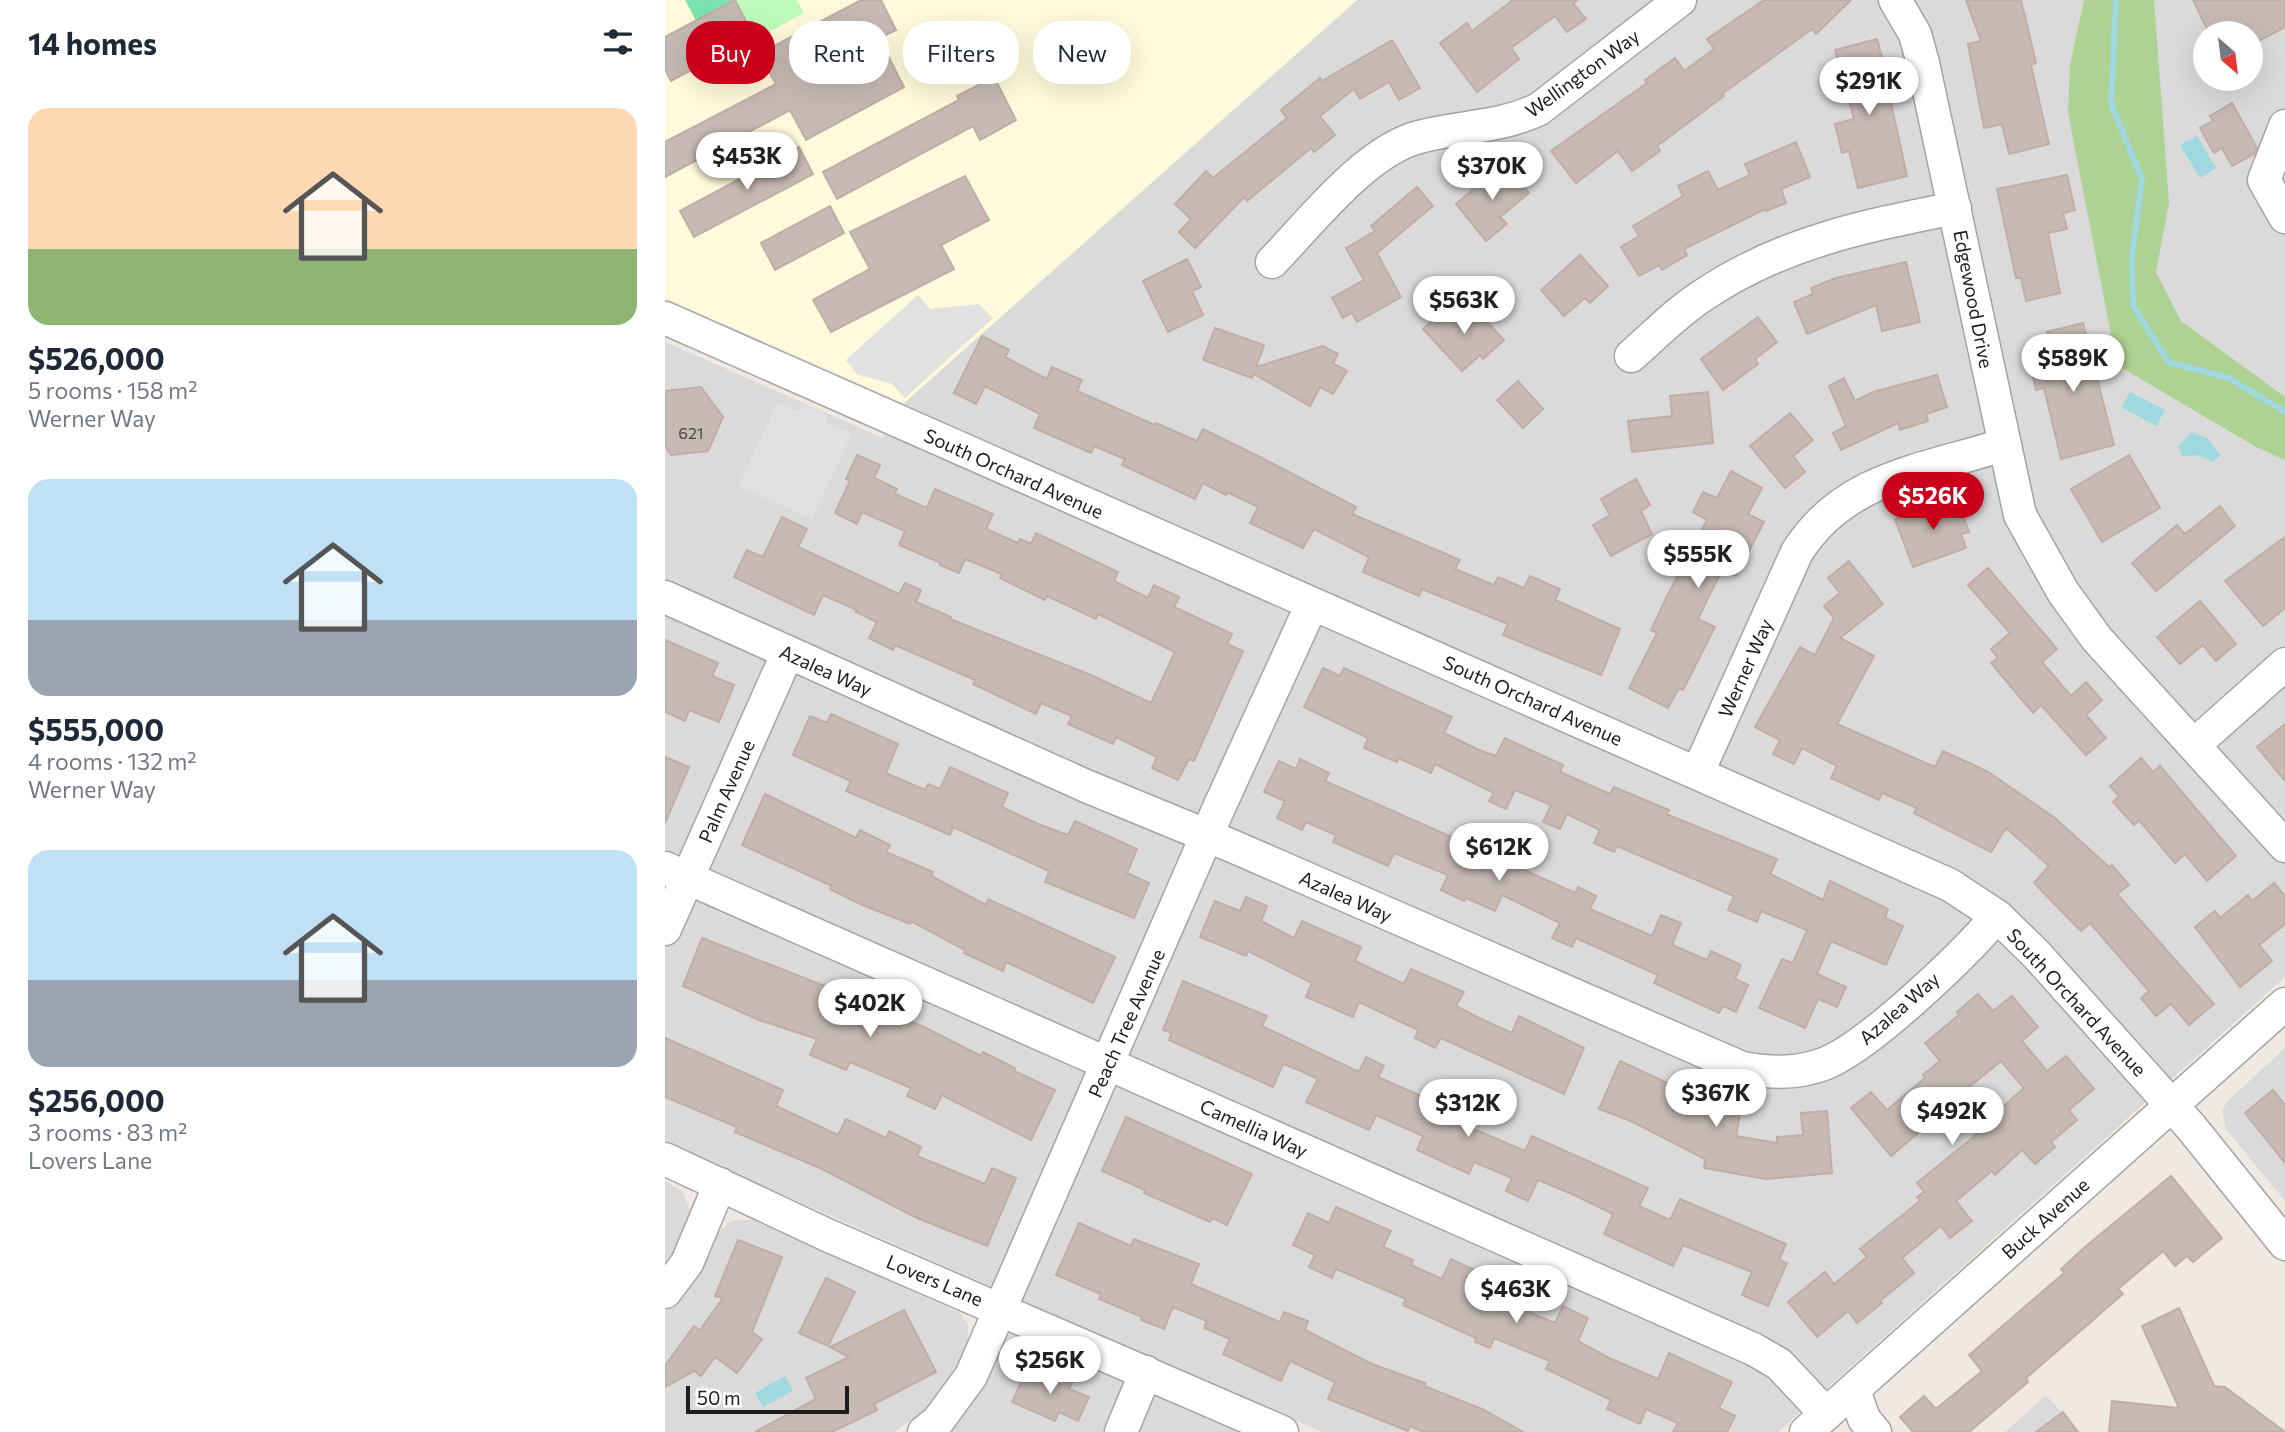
<!DOCTYPE html>
<html lang="en">
<head>
<meta charset="utf-8">
<style>
  :root { --surface:#fff; --page:#f6f6f7; --text:#1f2937; --muted:#747a83; --accent:#ca001a }
  body { margin:0; font-family:Commissioner,sans-serif; background:var(--page); color:var(--text); height:100vh; display:flex; flex-direction:column; font-size:26px; white-space:nowrap }
  * { box-sizing:border-box; margin:0 }
  p { font-size:23px; color:var(--muted) }
  .icon { flex:none; width:38px; height:38px; fill:none; stroke:currentColor; stroke-width:2; stroke-linecap:round; stroke-linejoin:round }
  .map { position:relative; flex:1; overflow:hidden }
  .panel { display:flex; flex-direction:column; background:var(--surface); width:665px }
  .panel>* { flex:none }
  .guide { position:absolute; left:21px; top:21px; width:665px; height:63px; display:flex; gap:14px }
  .needle { width:46px; rotate:152deg }
  .tools { position:absolute; left:1528px; top:21px; display:grid; gap:14px }
  .tools a { display:grid; place-items:center; width:70px; height:70px; border-radius:50%; background:var(--surface); box-shadow:0 7px 28px #0002; font-size:35px }
  .scale { position:absolute; left:21px; bottom:18px; width:163px; box-sizing:border-box; padding-left:7px; border:4px solid #1d1d1d; border-top:0; font-size:19px; line-height:24px; white-space:nowrap; color:#1d1d1d; -webkit-text-stroke:5px #fff; paint-order:stroke }
  .price { position:absolute; translate:-50% -60px; padding:0 16px; border-radius:24px; background:#fff; color:#222; font-size:23px; line-height:46px; filter:drop-shadow(0 2px 4px #0008) }
  .price::after { content:''; position:absolute; left:50%; top:42px; width:21px; height:16px; margin-left:-10px; background:inherit; clip-path:polygon(0 0,100% 0,50% 100%) }
  .price.current { background:var(--accent); color:#fff }
  ul { padding:0; list-style:none }
  li { display:grid; align-content:center; gap:14px; height:371px; padding:0 28px }
  li span { display:grid; place-items:center; height:217px; border-radius:21px; color:#555 }
  li>.icon { margin-inline-start:auto }
  span .icon { width:126px; height:126px; fill:#fffc; stroke-width:1 }
  li b { font-size:30px }
  h2 { display:flex; justify-content:space-between; align-items:center; height:84px; padding:0 28px; font-size:30px }
  .tag { padding:0 24px; border-radius:28px; background:var(--surface); box-shadow:0 7px 28px #0002; font-size:24px; line-height:63px }
  .tag.current { background:var(--accent); color:#fff }
  main { display:flex; flex:1; min-height:0 }
  .map>svg:first-child { display:block }
</style>
</head>
<body>
<main>
<section class="panel">
<h2>14 homes<svg class="icon" aria-label="filters" viewBox="0 0 24 24"><path d="M4 7h16M4 17h16"/><circle cx="9" cy="7" r="2"/><circle cx="15" cy="17" r="2"/></svg></h2>
<ul>
<li><span style="background:linear-gradient(#ffd9b3 65%,#8fb573 0)"><svg class="icon" aria-label="home" viewBox="0 0 24 24"><path d="M3 11l9-7 9 7M6 9v11h12V9"/></svg></span><div><b>$526,000</b><p>5 rooms · 158 m²</p><p>Werner Way</p></div></li>
<li><span style="background:linear-gradient(#bfe0f5 65%,#9aa5b1 0)"><svg class="icon" aria-label="home" viewBox="0 0 24 24"><path d="M3 11l9-7 9 7M6 9v11h12V9"/></svg></span><div><b>$555,000</b><p>4 rooms · 132 m²</p><p>Werner Way</p></div></li>
<li><span style="background:linear-gradient(#bfe0f5 60%,#9aa5b1 0)"><svg class="icon" aria-label="home" viewBox="0 0 24 24"><path d="M3 11l9-7 9 7M6 9v11h12V9"/></svg></span><div><b>$256,000</b><p>3 rooms · 83 m²</p><p>Lovers Lane</p></div></li>
</ul>
</section>
<div class="map">
<svg width="1620" height="1432" viewBox="0 0 1620 1432">
  <rect width="100%" height="100%" fill="#efe9e2"/>
  <g fill="#dbdada" fill-rule="evenodd">
    <polygon points="692,0 1419,0 1405,64 1452,365 1591,447 1620,460 1620,977 1113,1432 657,1432 0,1143 0,342 218,438 239,403"/>
    <path d="M1443,0H1620V437L1501,372ZM1540,33H1586V79H1540Z"/>
    <polygon points="1620,1048 1620,1201 1561,1129 1557,1111 1562,1102"/>
    <polygon points="0,1181 18,1192 26,1214 14,1246 0,1269"/>
    <polygon points="68,1220 88,1220 295,1313 303,1325 303,1341 285,1383 264,1407 229,1432 0,1432 0,1312 23,1288 55,1230"/>
    <polygon points="349,1338 370,1342 573,1432 279,1432 334,1347"/>
    <polygon points="1381,1395 1415,1432 1340,1432"/>
  </g>
  <polygon fill="#fffadb" points="0,0 692,0 239,403 0,298"/>
  <polygon fill="#aed194" points="1419,0 1489,0 1504,203 1491,272 1516,321 1620,397 1620,460 1591,447 1452,365 1403,113 1405,64"/>
  <polygon fill="#bffcbb" points="70,0 132,0 139,13 91,39"/>
  <polygon fill="#7be3ad" points="20,0 67,0 72,8 35,28"/>
  <g fill="#e1e1e1">
    <polygon points="253,295 265,309 314,304 328,318 240,398 227,384 192,374 181,360"/>
    <polygon points="113,402 134,411 140,405 162,415 162,423 187,433 147,519 73,486"/>
  </g>
  <g fill="#9fd9df">
    <polygon points="1532,136 1551,168 1535,178 1515,145"/>
    <polygon points="1465,392 1500,410 1491,426 1456,407"/>
    <polygon points="1526,432 1542,438 1556,455 1548,462 1533,455 1518,457 1513,447"/>
    <polygon points="120,1376 128,1391 98,1407 90,1393"/>
  </g>
  <g fill="none" stroke-linecap="round" stroke-linejoin="round">
    <polyline stroke="#9fd9df" stroke-width="6" points="1451,0 1446,104 1477,179 1467,255 1468,305 1503,362 1564,378 1620,412"/>
  </g>
  <g fill="#c7bab5" stroke="#c1ada4" stroke-width="2">
    <polygon points="70,0 89,37 6,81 0,69 0,37"/>
    <polygon points="196,0 216,0 231,30 214,38 239,87 141,140 125,110 0,177 0,142 111,84 94,54"/>
    <polygon points="848,0 912,0 908,3 921,19 902,32 890,16 846,48 854,59 812,92 775,43 802,23 807,31"/>
    <polygon points="1099,0 1186,0 1151,34 1147,29 1057,94 1059,96 992,146 995,151 967,171 953,151 911,183 886,151 982,83 980,80 1010,58 1019,71 1049,49 1042,39"/>
    <polygon points="1301,0 1356,0 1371,63 1366,65 1384,144 1344,154 1337,124 1319,128 1303,44 1316,41"/>
    <polygon points="1528,0 1620,0 1620,27 1586,45 1586,33 1544,33"/>
    <polygon points="1212,39 1229,102 1226,103 1242,176 1193,188 1184,151 1177,153 1170,124 1189,119 1170,50"/>
    <polygon points="727,40 755,88 734,100 724,82 695,99 689,89 655,116 670,135 649,152 646,148 582,201 579,197 530,248 514,232 526,219 510,204 541,171 548,178 622,118 616,110 655,78 657,81"/>
    <polygon points="329,77 351,120 315,140 308,126 172,199 158,172 294,100 292,96"/>
    <polygon points="1567,103 1592,148 1589,154 1567,166 1557,148 1549,153 1535,128 1548,121 1545,116"/>
    <polygon points="1131,142 1145,177 1116,189 1121,203 1101,211 1100,209 1019,249 1022,255 997,270 994,265 974,276 956,247 974,236 968,226 1018,196 1013,186 1043,171 1053,190 1085,175 1080,164"/>
    <polygon points="134,147 148,174 29,237 15,211"/>
    <polygon points="839,164 864,193 835,217 842,224 821,241 791,204"/>
    <polygon points="1402,175 1410,210 1398,213 1402,229 1383,233 1395,293 1361,301 1356,278 1351,278 1332,189"/>
    <polygon points="300,176 324,220 276,245 289,269 166,332 148,300 205,269 185,232"/>
    <polygon points="752,187 768,206 712,253 736,297 692,322 687,313 678,318 667,298 699,280 681,248 710,231 706,226"/>
    <polygon points="165,206 179,233 110,270 96,243"/>
    <polygon points="915,255 943,286 925,303 920,298 899,316 876,290"/>
    <polygon points="522,259 536,287 527,291 538,315 503,332 478,281"/>
    <polygon points="1241,262 1255,322 1217,331 1211,305 1142,334 1129,302 1148,294 1146,288 1171,278"/>
    <polygon points="803,302 839,340 818,359 815,355 797,371 758,329 778,311 784,319"/>
    <polygon points="1093,317 1112,342 1090,359 1093,364 1058,390 1036,359"/>
    <polygon points="1418,323 1449,445 1396,459 1379,388 1371,390 1365,364 1389,359 1382,332"/>
    <polygon points="550,328 599,345 591,367 658,346 673,354 668,363 682,371 668,394 655,387 645,406 589,374 587,378 538,360"/>
    <polygon points="317,336 344,350 340,357 382,379 387,367 417,380 412,391 490,425 491,423 532,441 538,429 593,456 691,507 687,514 795,560 790,569 829,585 833,577 859,588 865,576 895,589 890,600 955,629 936,675 838,635 843,624 757,589 754,596 698,572 704,557 649,529 638,548 585,523 593,507 562,492 561,495 538,483 530,499 457,465 460,459 429,446 426,453 369,428 375,414 320,386 311,404 289,393"/>
    <polygon points="1272,375 1282,407 1261,414 1263,421 1235,430 1233,423 1176,450 1168,433 1181,426 1164,386 1179,378 1190,401 1208,392"/>
    <polygon points="853,381 878,409 858,428 832,400"/>
    <polygon points="36,387 58,417 43,451 6,455 0,446 0,391"/>
    <polygon points="1043,392 1048,443 967,452 963,421 1007,416 1005,396"/>
    <polygon points="1125,413 1148,440 1128,456 1140,472 1120,488 1085,446"/>
    <polygon points="192,455 215,465 209,478 232,489 230,494 262,508 270,489 328,514 321,529 353,543 355,539 366,544 371,533 453,572 449,581 483,598 489,585 514,597 509,607 567,634 562,644 578,651 529,761 524,759 513,780 487,768 492,757 451,737 448,744 403,724 407,716 376,703 371,714 308,684 310,680 230,645 228,650 204,638 212,622 191,612 192,610 158,595 149,615 69,577 82,550 98,557 117,517 142,529 133,547 234,594 240,583 256,590 251,602 286,617 285,619 426,675 486,703 510,652 433,614 431,619 382,596 380,600 335,578 337,574 300,559 294,573 275,565 276,563 234,545 240,531 197,512 192,524 170,513 185,481 181,479"/>
    <polygon points="1464,455 1495,508 1437,542 1406,489"/>
    <polygon points="1066,471 1097,488 1083,514 1099,522 1071,576 1058,569 1044,596 1033,619 1050,627 1018,690 1014,688 1003,708 964,688 992,633 986,630 1001,598 1042,520 1028,512 1038,492 1052,498"/>
    <polygon points="971,479 985,505 976,511 987,534 946,556 928,525 945,515 936,499"/>
    <polygon points="1291,497 1304,532 1296,534 1301,548 1248,567 1230,519"/>
    <polygon points="1555,506 1570,526 1491,591 1467,563 1512,525 1520,534"/>
    <polygon points="1620,537 1620,608 1598,626 1560,581"/>
    <polygon points="1184,561 1218,604 1175,638 1209,656 1172,724 1270,767 1278,751 1322,771 1390,818 1444,867 1447,865 1464,885 1452,894 1549,1004 1524,1025 1506,1004 1491,1016 1476,998 1484,991 1425,923 1416,931 1369,883 1384,866 1341,828 1326,852 1249,813 1252,808 1217,793 1214,800 1166,778 1172,766 1137,748 1129,764 1108,754 1115,740 1090,727 1135,647 1150,655 1169,618 1159,606 1175,593 1163,578"/>
    <polygon points="1323,568 1392,649 1377,662 1406,696 1421,682 1437,700 1421,715 1441,738 1421,755 1376,705 1368,713 1326,663 1333,658 1326,649 1345,633 1303,585"/>
    <polygon points="1535,601 1571,644 1551,661 1538,645 1515,664 1492,637"/>
    <polygon points="0,640 53,663 47,676 69,685 54,722 24,710 20,721 0,712"/>
    <polygon points="658,668 675,676 679,668 787,717 779,733 814,750 831,756 840,738 898,765 895,772 945,794 949,787 1004,810 1001,814 1112,859 1105,874 1158,900 1165,881 1223,909 1220,918 1238,926 1221,965 1166,941 1152,974 1181,987 1172,1007 1153,999 1140,1028 1094,1008 1117,959 1128,963 1142,930 1096,911 1092,922 1063,910 1069,896 952,846 949,852 929,843 935,830 902,814 895,829 878,822 886,805 850,790 841,809 824,801 829,793 770,764 766,773 733,758 732,762 699,748 703,738 639,707"/>
    <polygon points="166,714 233,744 221,773 260,790 263,784 275,789 285,767 343,793 337,807 373,824 403,835 410,821 472,849 462,873 484,883 469,918 380,882 384,871 288,827 285,835 181,791 186,781 128,755 145,716 162,723"/>
    <polygon points="1620,724 1620,781 1592,747"/>
    <polygon points="0,757 24,767 0,823"/>
    <polygon points="1476,758 1488,772 1495,766 1571,856 1542,881 1520,854 1510,863 1474,820 1469,825 1448,802 1454,796 1445,786"/>
    <polygon points="635,759 664,773 660,781 791,839 798,825 813,832 806,846 910,893 913,887 931,896 925,909 987,936 996,915 1016,923 1007,945 1042,960 1046,951 1076,965 1070,979 1083,985 1071,1012 1058,1006 1054,1013 989,983 993,975 911,938 907,947 887,938 895,923 837,895 830,911 801,898 799,901 776,890 783,875 729,853 723,866 668,842 671,835 641,822 637,830 612,818 620,801 599,792 614,761 631,769"/>
    <polygon points="100,794 191,838 195,830 225,845 221,852 268,872 266,876 321,905 323,899 450,957 428,1003 341,962 338,971 299,953 300,950 246,921 245,924 195,904 165,889 167,886 77,845"/>
    <polygon points="1609,883 1620,896 1620,924 1594,945 1607,961 1575,987 1530,927 1550,911 1555,918 1583,895 1587,901"/>
    <polygon points="581,897 602,906 596,921 629,938 637,921 696,947 690,961 739,984 746,969 799,992 791,1006 814,1018 847,1033 854,1016 919,1048 899,1094 776,1038 770,1048 750,1038 753,1030 694,1002 688,1017 641,997 647,983 583,951 581,956 535,937 550,901 575,911"/>
    <polygon points="37,938 165,988 163,992 219,1015 220,1011 259,1027 316,1056 318,1052 350,1068 349,1071 390,1090 366,1140 277,1095 270,1109 242,1096 246,1088 185,1062 181,1070 145,1055 152,1039 94,1020 18,986"/>
    <polygon points="518,981 602,1016 597,1026 694,1072 701,1057 719,1066 713,1077 795,1113 792,1122 860,1151 867,1136 983,1188 974,1206 1005,1220 1015,1199 1121,1244 1114,1260 1122,1263 1103,1306 1077,1295 1087,1272 1018,1245 1008,1266 939,1234 948,1214 907,1194 873,1180 863,1201 841,1191 847,1178 809,1162 804,1174 752,1150 758,1136 711,1115 704,1130 641,1102 653,1079 636,1071 618,1064 608,1087 504,1040 507,1033 498,1030"/>
    <polygon points="1313,994 1328,1011 1347,996 1373,1027 1357,1041 1382,1071 1401,1056 1429,1089 1404,1110 1412,1120 1386,1142 1390,1147 1370,1164 1357,1150 1330,1175 1327,1171 1291,1201 1307,1221 1285,1238 1276,1226 1237,1258 1249,1273 1215,1301 1217,1303 1192,1323 1183,1311 1152,1337 1123,1302 1160,1272 1169,1284 1202,1257 1195,1249 1255,1201 1252,1197 1259,1192 1252,1183 1312,1134 1309,1132 1359,1088 1336,1061 1263,1121 1265,1123 1226,1156 1186,1108 1206,1092 1222,1110 1260,1078 1258,1075 1275,1061 1260,1043 1294,1015 1292,1012"/>
    <polygon points="0,1038 118,1090 111,1106 173,1135 181,1119 221,1138 224,1131 256,1147 252,1156 320,1184 327,1168 351,1178 322,1246 252,1218 157,1169 70,1132 72,1127 0,1097"/>
    <polygon points="955,1061 1022,1092 1019,1099 1076,1109 1071,1136 1112,1143 1112,1137 1138,1135 1136,1113 1162,1111 1167,1173 1101,1179 1039,1168 1040,1159 968,1122 934,1109"/>
    <polygon points="1608,1090 1620,1105 1620,1163 1580,1113"/>
    <polygon points="461,1117 587,1174 562,1225 547,1218 545,1222 479,1193 480,1190 437,1171"/>
    <polygon points="1506,1176 1557,1238 1528,1262 1522,1256 1510,1266 1498,1251 1453,1289 1458,1294 1361,1378 1363,1382 1304,1432 1248,1432 1235,1417 1259,1396 1271,1409 1317,1371 1304,1355 1399,1273 1396,1269 1420,1247"/>
    <polygon points="671,1207 726,1231 718,1247 748,1260 746,1265 777,1279 786,1259 814,1272 813,1275 849,1290 843,1303 890,1323 898,1306 923,1318 913,1341 944,1358 993,1379 1004,1353 1067,1382 1054,1408 1070,1416 1062,1432 1008,1432 1013,1423 981,1409 975,1424 942,1409 946,1400 881,1369 885,1361 829,1338 825,1348 810,1342 811,1338 738,1305 741,1299 671,1269 667,1278 644,1267 650,1255 628,1245 643,1213 664,1223"/>
    <polygon points="414,1223 466,1246 469,1239 534,1264 526,1284 615,1322 619,1312 643,1321 640,1330 707,1364 760,1383 759,1386 817,1409 858,1432 759,1432 745,1426 743,1431 663,1399 670,1382 625,1361 616,1381 558,1354 565,1339 539,1328 542,1321 508,1307 499,1329 476,1320 477,1317 434,1299 436,1294 391,1275"/>
    <polygon points="73,1240 117,1257 87,1332 97,1339 72,1373 50,1357 36,1376 29,1371 0,1387 0,1366 29,1326 35,1330 58,1298 50,1296"/>
    <polygon points="161,1278 190,1292 163,1346 134,1333"/>
    <polygon points="1514,1308 1549,1386 1560,1387 1620,1432 1444,1432 1447,1401 1514,1408 1477,1326"/>
    <polygon points="239,1310 271,1372 209,1404 212,1410 167,1432 90,1432 151,1399 141,1378 184,1357 165,1347"/>
    <polygon points="362,1369 384,1379 387,1373 407,1382 404,1389 424,1397 413,1421 394,1412 390,1421 347,1402"/>
    <polygon points="1398,1412 1413,1432 1371,1432"/>
  </g>
  <g fill="none" stroke-linecap="round" stroke-linejoin="round">
    <g stroke="#a4a4a4" stroke-width="35">
      <g id="minor">
        <polyline points="1230,0 1250,34 1258,63 1355,515 1398,592 1432,639 1620,846"/>
        <polyline points="1620,126 1599,180 1620,217"/>
        <path d="M607,262C645,223 700,151 754,137C795,126 835,128 874,109L1015,0"/>
        <polyline points="0,318 1285,885 1332,916 1371,954 1526,1127 1620,1244"/>
        <path d="M966,356C990,335 1013,311 1040,294C1118,242 1200,226 1290,208"/>
        <path d="M0,597L421,786L567,846L1077,1068C1106,1073 1129,1074 1156,1065C1201,1050 1300,954 1332,916"/>
        <polyline points="1529,745 1620,664"/>
        <path d="M1033,772L1132,552C1179,477 1260,470 1338,445"/>
        <polyline points="0,868 1088,1349 1114,1364 1161,1414"/>
        <polyline points="0,929 123,652"/>
        <polyline points="0,1159 162,1235 617,1432"/>
        <polyline points="0,1292 22,1263 55,1184"/>
        <polyline points="1189,1390 1199,1419 1210,1432"/>
        <polyline points="259,1432 273,1421 306,1376 552,812 647,604"/>
        <polyline points="456,1432 481,1372"/>
        <polyline points="1141,1432 1620,1004"/>
      </g>
    </g>
    <use href="#minor" stroke="#fff" stroke-width="32"/>
  </g>
  <g text-anchor="middle" dominant-baseline="central" stroke-width="5" stroke-linejoin="round" paint-order="stroke">
    <g font-size="16" fill="#484443">
      <text x="26" y="432">621</text>
    </g>
    <g font-size="19" fill="#1d1d1d" stroke="#fff">
      <text transform="translate(917 73) rotate(-36)">Wellington Way</text>
      <text transform="translate(1309 299) rotate(79)">Edgewood Drive</text>
      <text transform="translate(349 473) rotate(24)">South Orchard Avenue</text>
      <text transform="translate(1080 668) rotate(-66)">Werner Way</text>
      <text transform="translate(161 670) rotate(24)">Azalea Way</text>
      <text transform="translate(868 700) rotate(24)">South Orchard Avenue</text>
      <text transform="translate(61 791) rotate(-66)">Palm Avenue</text>
      <text transform="translate(681 896) rotate(24)">Azalea Way</text>
      <text transform="translate(1412 1002) rotate(47)">South Orchard Avenue</text>
      <text transform="translate(1234 1008) rotate(-41)">Azalea Way</text>
      <text transform="translate(461 1023) rotate(-66)">Peach Tree Avenue</text>
      <text transform="translate(589 1128) rotate(24)">Camellia Way</text>
      <text transform="translate(1380 1218) rotate(-42)">Buck Avenue</text>
      <text transform="translate(270 1280) rotate(23)">Lovers Lane</text>
    </g>
  </g>
</svg>
<div class="tools">
<a><svg class="needle" viewBox="-14 -14 28 28"><path d="M0-13l5 13h-10z" fill="#e53935"/><path d="M0 13l5-13h-10z" fill="#747a83"/></svg></a>
</div>
<div class="scale">50 m</div>
<b class="price" style="left:1204px;top:117px">$291K</b>
<b class="price" style="left:82px;top:192px">$453K</b>
<b class="price" style="left:827px;top:202px">$370K</b>
<b class="price" style="left:799px;top:336px">$563K</b>
<b class="price" style="left:1408px;top:394px">$589K</b>
<b class="price current" style="left:1268px;top:532px">$526K</b>
<b class="price" style="left:1033px;top:590px">$555K</b>
<b class="price" style="left:834px;top:883px">$612K</b>
<b class="price" style="left:205px;top:1039px">$402K</b>
<b class="price" style="left:1051px;top:1129px">$367K</b>
<b class="price" style="left:803px;top:1139px">$312K</b>
<b class="price" style="left:1287px;top:1147px">$492K</b>
<b class="price" style="left:851px;top:1325px">$463K</b>
<b class="price" style="left:385px;top:1396px">$256K</b>
<div class="guide">
<a class="tag current">Buy</a>
<a class="tag">Rent</a>
<a class="tag">Filters</a>
<a class="tag">New</a>
</div>
</div>
</main>
</body>
</html>
